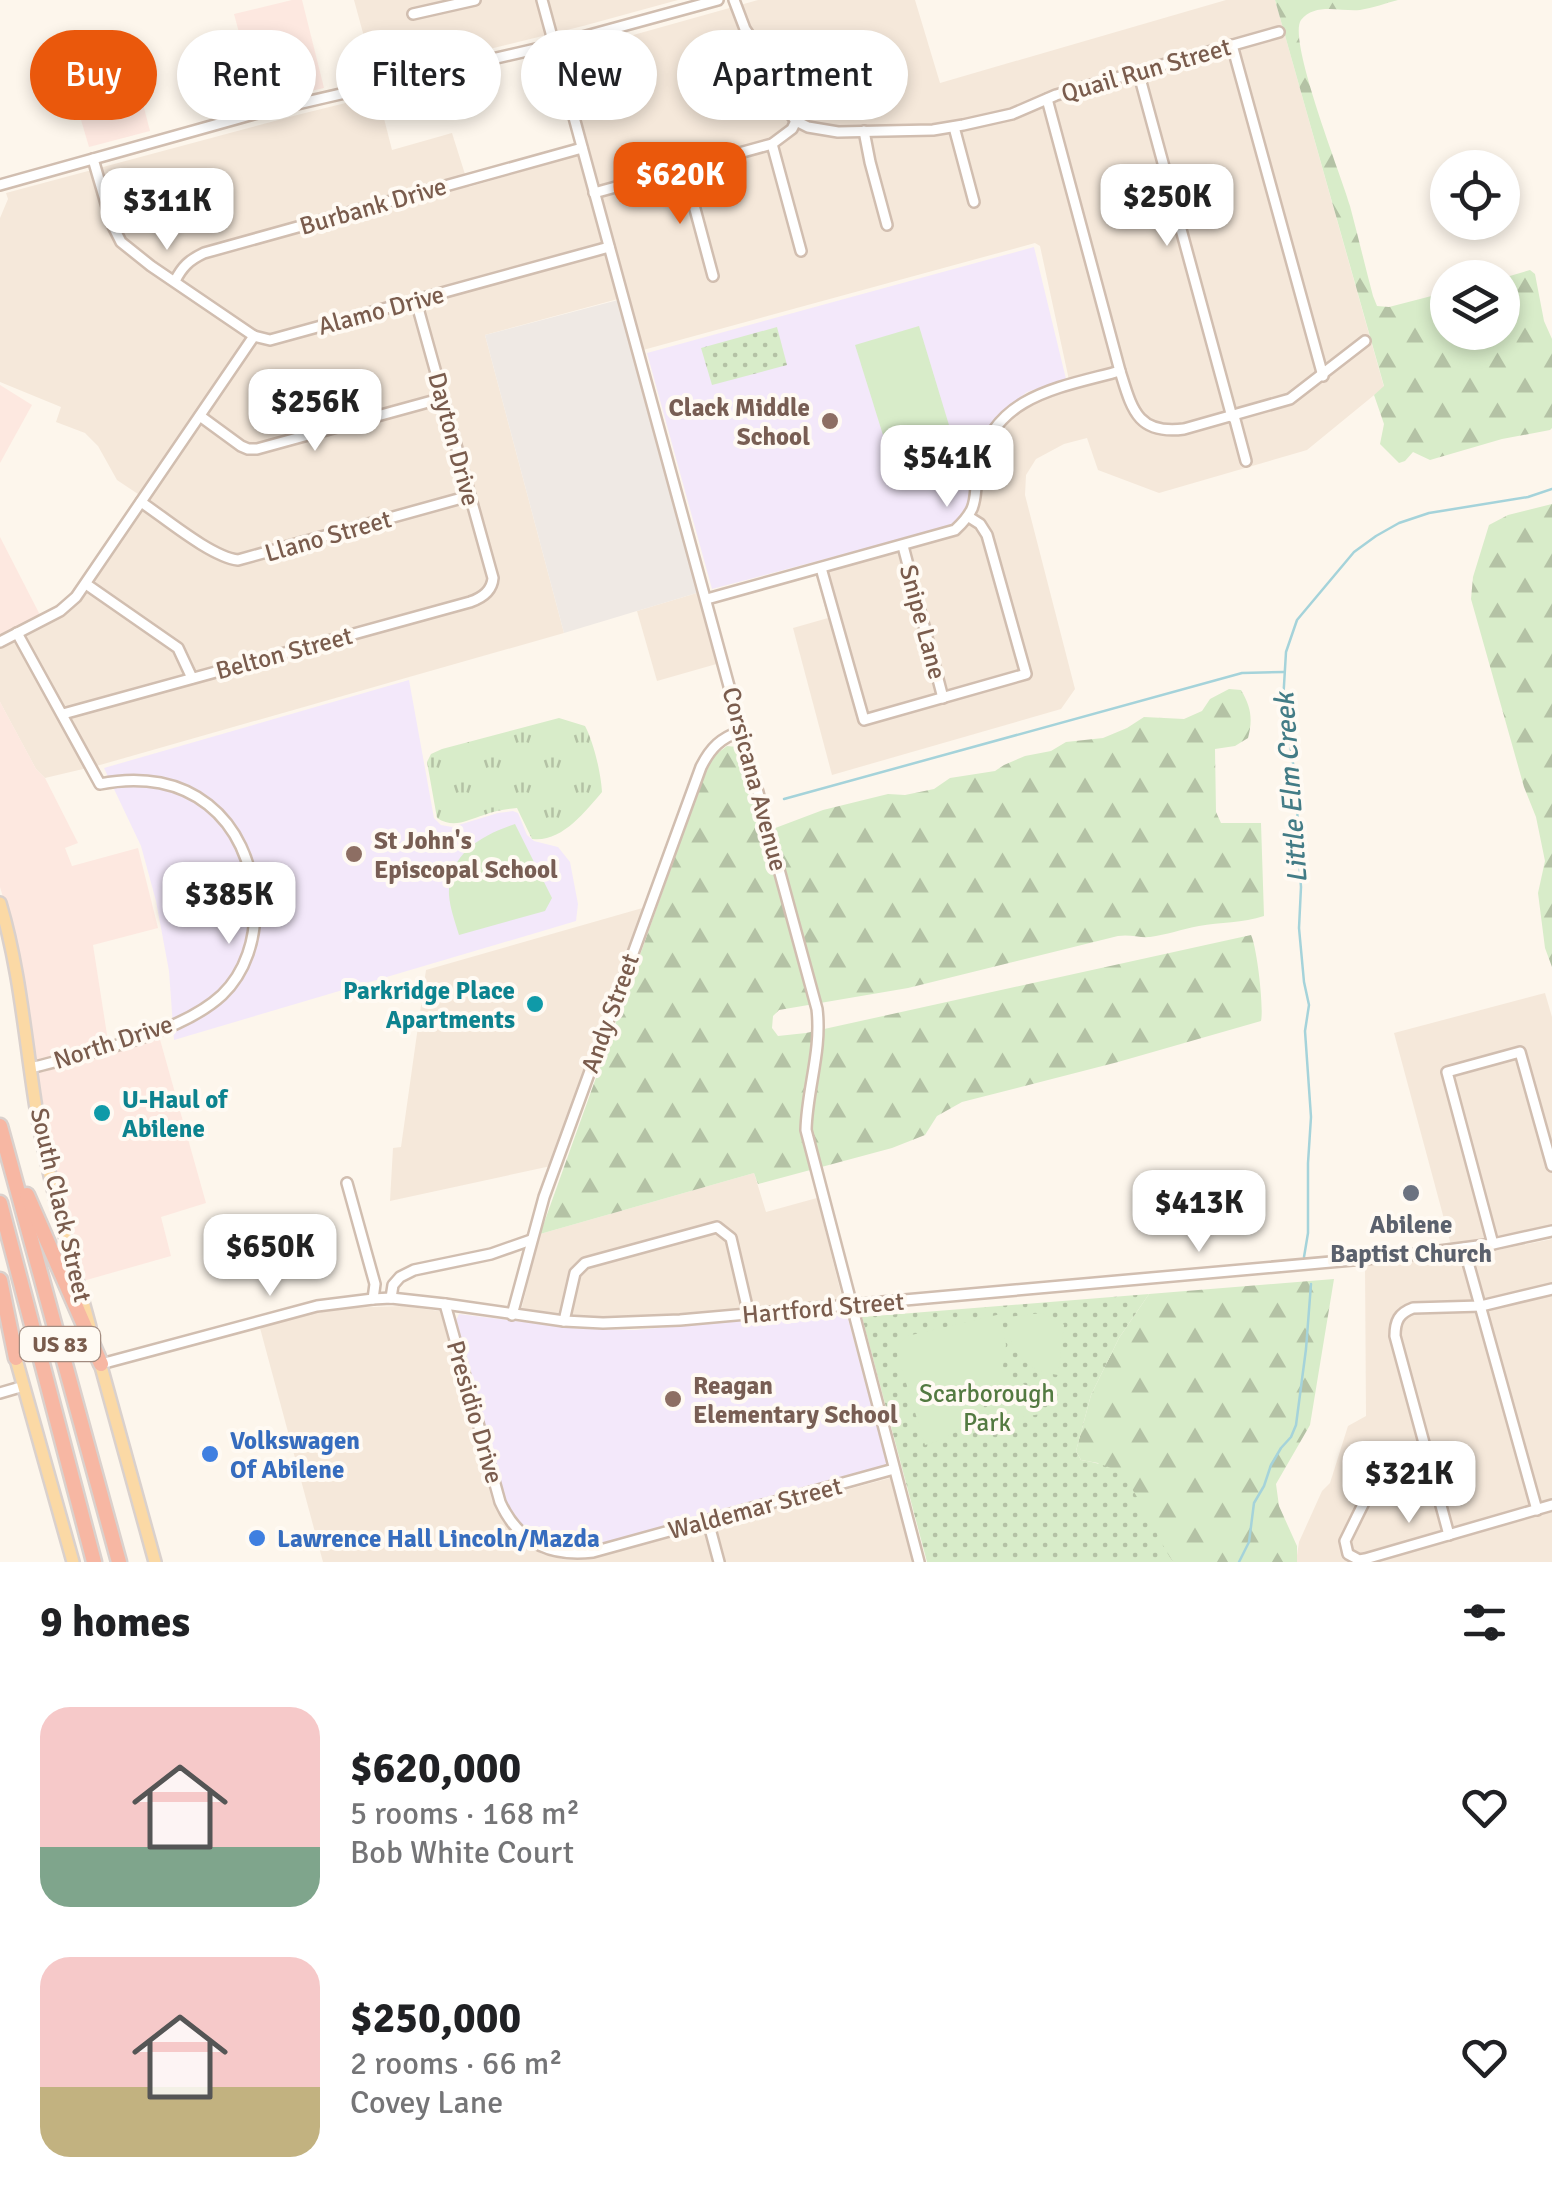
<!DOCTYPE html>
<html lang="en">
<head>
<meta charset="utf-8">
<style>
  :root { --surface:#fff; --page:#f6f6f6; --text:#202124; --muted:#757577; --accent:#ea580c }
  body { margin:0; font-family:Signika,sans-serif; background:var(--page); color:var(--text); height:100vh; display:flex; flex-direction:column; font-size:38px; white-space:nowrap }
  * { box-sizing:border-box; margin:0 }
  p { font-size:32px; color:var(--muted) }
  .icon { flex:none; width:55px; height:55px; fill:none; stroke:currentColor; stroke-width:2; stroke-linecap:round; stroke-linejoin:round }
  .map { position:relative; height:1562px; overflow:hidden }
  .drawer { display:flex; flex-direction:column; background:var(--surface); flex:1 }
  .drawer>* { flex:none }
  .top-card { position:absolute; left:30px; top:30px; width:1000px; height:90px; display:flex; gap:20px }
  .buttons { position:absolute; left:1430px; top:150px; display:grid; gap:20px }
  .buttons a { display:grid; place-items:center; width:90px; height:90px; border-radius:50%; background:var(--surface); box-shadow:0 5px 15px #0003; font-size:50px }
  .price { position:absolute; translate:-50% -85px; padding:0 22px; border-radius:20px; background:#fff; color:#222; font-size:32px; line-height:65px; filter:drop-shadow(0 2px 5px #0008) }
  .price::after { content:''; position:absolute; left:50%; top:60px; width:30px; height:22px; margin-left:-15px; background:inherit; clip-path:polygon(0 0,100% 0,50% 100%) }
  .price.current { background:var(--accent); color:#fff }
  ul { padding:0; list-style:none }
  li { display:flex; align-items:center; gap:30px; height:250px; padding:0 40px }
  li span { display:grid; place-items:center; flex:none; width:280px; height:200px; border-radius:30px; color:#555 }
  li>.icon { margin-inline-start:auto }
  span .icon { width:120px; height:120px; fill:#fffc; stroke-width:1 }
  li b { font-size:42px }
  h2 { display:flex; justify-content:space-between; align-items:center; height:120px; padding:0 40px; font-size:42px }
  .pill { padding:0 35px; border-radius:45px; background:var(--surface); box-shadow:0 5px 15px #0003; font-size:35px; line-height:90px }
  .pill.current { background:var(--accent); color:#fff }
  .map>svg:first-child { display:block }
</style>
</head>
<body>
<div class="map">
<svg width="1552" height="1562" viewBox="0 0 1552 1562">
  <defs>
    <pattern id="grass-tufts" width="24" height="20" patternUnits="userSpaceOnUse" patternTransform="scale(2.5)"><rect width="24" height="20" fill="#d8ecc9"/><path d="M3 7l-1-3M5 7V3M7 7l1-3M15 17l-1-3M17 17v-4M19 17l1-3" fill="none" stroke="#b4c2a5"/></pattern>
    <pattern id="forest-firs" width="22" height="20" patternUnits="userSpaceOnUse" patternTransform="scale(2.5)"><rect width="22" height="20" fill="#d8ecc9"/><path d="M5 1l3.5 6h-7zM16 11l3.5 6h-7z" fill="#b4c2a5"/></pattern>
    <pattern id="park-dots" width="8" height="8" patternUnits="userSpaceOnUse" patternTransform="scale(2.5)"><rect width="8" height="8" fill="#d8ecc9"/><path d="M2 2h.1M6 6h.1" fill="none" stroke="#b4c2a5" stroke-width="1.8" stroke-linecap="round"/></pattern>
  </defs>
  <rect width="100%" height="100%" fill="#fdf6ec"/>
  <g fill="#f5e8da">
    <polygon points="354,0 678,0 583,26 375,77"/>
    <polygon points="758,0 915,0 940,83 1226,0 1275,0 1384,387 1307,450 1159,493 1098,470 1087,438 1064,444 1036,459 1026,475 1025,495 1075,689 1061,709 832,775 793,628 828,618 813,565 955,525 970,509 977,453 988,432 1007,410 1029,395 1069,380 1040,246 1035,243 643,350 629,296 485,335 564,633 100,765 45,778 36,769 0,702 0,636 45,613 68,597 138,494 117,480 98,446 85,433 56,422 61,407 0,382 0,218 8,199 6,193 301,114 378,95 392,150 452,133 469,187 588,152 562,55"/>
    <polygon points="700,592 720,663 657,681 637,611"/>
    <polygon points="646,907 551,1166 390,1201 393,1148 401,1147 426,970"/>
    <polygon points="1545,993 1552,1017 1552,1227 1497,1239 1451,1245 1394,1033"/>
    <polygon points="754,1173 766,1212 817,1198 843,1301 668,1318 588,1318 521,1311 540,1234"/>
    <polygon points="1552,1239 1552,1562 1296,1562 1299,1542 1322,1491 1330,1483 1348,1426 1366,1416 1365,1265 1478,1254"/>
    <polygon points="402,1306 440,1311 492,1500 504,1523 517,1538 542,1554 567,1560 585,1560 890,1478 913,1562 323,1562 260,1328 311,1314 344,1308"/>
  </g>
  <g fill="#fde8e0">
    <polygon points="292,0 302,0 324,88 258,103 234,14"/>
    <polygon points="130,54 150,131 89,147 67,72"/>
    <polygon points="0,385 32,405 0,463"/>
    <polygon points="0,537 40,615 0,636"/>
    <polygon points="0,702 36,769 45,778 78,843 65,848 72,866 138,848 158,928 93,945 108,1041 36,1062 18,947 0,887"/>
    <polygon points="159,1036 206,1203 161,1217 171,1256 83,1281 58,1189 38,1073 109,1054"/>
  </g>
  <polygon fill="#efe9e4" points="618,300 700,592 564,633 485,335"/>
  <g fill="#f3e8fa">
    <polygon points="1034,247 1066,379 1027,392 1003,411 984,431 974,456 967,509 953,525 712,589 647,353"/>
    <polygon points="409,680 434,818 441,825 452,827 498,813 513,811 518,813 527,835 534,841 558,847 570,862 578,904 576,921 174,1040 169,971 156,901 141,846 104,768"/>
    <polygon points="846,1311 888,1467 583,1548 564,1548 532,1536 509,1511 455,1323 459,1314 580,1329 635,1330"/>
  </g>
  <path fill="url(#grass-tufts)" d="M559,718L585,726C594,743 601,774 602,792C585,812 561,843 532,839L517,808C506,809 495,811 484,815C467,820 454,829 437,818L427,762L431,754L442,749Z"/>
  <g fill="url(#forest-firs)">
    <path d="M1275,0H1398C1386,3 1373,8 1360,10C1342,12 1315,2 1301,20C1287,40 1342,177 1350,206C1358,236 1365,266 1373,296L1377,306L1389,307L1447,292L1448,332H1502L1503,278L1530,270L1535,274L1544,321L1552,339V428L1550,430L1502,439L1430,460L1413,452L1405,461L1399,463L1380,444L1384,424L1374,395L1384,386Z"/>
    <polygon points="1552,504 1552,967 1545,948 1538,893 1545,861 1536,817 1524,787 1471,599 1473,577 1489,525 1508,515"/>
    <path d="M1229,689L1241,690C1251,707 1253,719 1248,738L1235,746L1215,749L1216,812L1221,823H1261L1264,916C1243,923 1220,922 1199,926C1182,929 1166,935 1150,937C1139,938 1130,934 1118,936L908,988L779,1010L773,1016L772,1028L778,1036L806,1033L1251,935C1257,947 1264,1008 1261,1021L1118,1062L962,1102L937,1116L925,1135L892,1148L758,1184L754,1173L540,1234L708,765L715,755L727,746L737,747L762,833L823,810L888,794L905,795L934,789L950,778L995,771L1004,765L1025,756L1051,751L1066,742L1103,738L1127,728L1144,717L1184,719L1202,711L1210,699Z"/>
    <polygon points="1334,1279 1310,1425 1276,1484 1279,1506 1297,1546 1297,1562 1173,1562 1098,1463 1081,1460 1076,1451 1091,1395 1119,1338 1149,1294"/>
  </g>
  <g fill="url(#park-dots)">
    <polygon points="777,327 787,365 712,385 701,348"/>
    <path d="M1149,1294L1119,1338L1091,1395L1076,1451L1081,1460C1093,1462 1109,1465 1119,1473C1140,1493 1156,1537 1173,1562H927L862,1317Z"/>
  </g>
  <g fill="#d8ecc9">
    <polygon points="919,326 955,445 892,464 855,345"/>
    <path d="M515,824L552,898L545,911L459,935C455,922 450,908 449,895C447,855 481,835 515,824Z"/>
    <path d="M1042,1313L1053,1319L1060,1320L1064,1325L1058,1375C1024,1370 1007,1351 1008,1317Z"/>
    <path d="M1001,1314L1006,1345L1002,1373C1025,1380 1034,1391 1041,1414L996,1421L992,1418L994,1392C977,1419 956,1437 925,1445L897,1353L898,1345L907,1336Z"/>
  </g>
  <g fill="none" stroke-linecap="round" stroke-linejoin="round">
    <g stroke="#a5d3da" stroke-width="2.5">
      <polyline points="784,799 1242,673 1284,672"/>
      <polyline points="1304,1257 1308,1233 1308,1163 1311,1117 1305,1031 1309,1005 1304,982 1299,928 1301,887 1297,832 1298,794 1283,702 1286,652 1297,620 1354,552 1376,536 1399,523 1429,513 1528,497 1552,489"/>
      <polyline points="1239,1562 1249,1542 1254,1503 1264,1486 1271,1465 1281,1448 1291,1437 1296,1425 1306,1349 1311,1284"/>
    </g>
    <g stroke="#d1beb0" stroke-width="14">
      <g id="minor">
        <path d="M542,0L817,1009C822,1051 807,1089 806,1130L919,1562"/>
        <polyline points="734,0 745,29 768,63 787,110 796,121 808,127 838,132 933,130 963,125 1012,114 1056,95 1279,32"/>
        <polyline points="413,14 475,0"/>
        <polyline points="1232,45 1323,376"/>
        <polyline points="1138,71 1232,417"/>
        <path d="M1047,99L1120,371C1132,409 1137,435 1184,429L1290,399L1365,341"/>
        <polyline points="954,127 974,202"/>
        <polyline points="864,131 870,162 887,225"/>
        <polyline points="772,144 801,251"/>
        <polyline points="93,159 112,224 121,242 151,266 254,336"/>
        <polyline points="684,168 713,276"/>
        <polyline points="0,185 254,114 553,45 718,0"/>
        <polyline points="594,193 772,144 792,129 796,121"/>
        <path d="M175,281C182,267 189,260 204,253L582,148"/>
        <polyline points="200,416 241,446 248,449 257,449 443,398"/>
        <polyline points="1234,416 1246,461"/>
        <path d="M141,502C165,518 211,557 238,560L469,496"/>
        <polyline points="903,546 943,698"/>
        <polyline points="821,568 864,720 1026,674 987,535 980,524 969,517"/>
        <polyline points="86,584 178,648 192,678"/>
        <path d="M707,599L955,530C982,505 972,498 979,466C993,395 1062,387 1120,371"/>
        <path d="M17,633L100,784C187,766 250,817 255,905C256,938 246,972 222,995C179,1035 87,1053 31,1068"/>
        <polyline points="0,642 60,611 76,597 254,336 270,340 609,247"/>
        <path d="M63,714L470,602C482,598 492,591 493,578L416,301"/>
        <polyline points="347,1183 375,1284 373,1299"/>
        <polyline points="1493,1244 1447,1072 1520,1052 1552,1166"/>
        <polyline points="1464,1248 1537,1510"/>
        <polyline points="391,1298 393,1285 400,1277 414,1270 491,1254 531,1240"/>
        <path d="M445,1304L500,1502C518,1542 550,1557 593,1552L894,1469"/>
        <path d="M512,1315L544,1197L701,767C711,747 721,738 741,731"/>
        <polyline points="564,1321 575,1273 585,1263 717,1227 731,1238 749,1315"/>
        <polyline points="101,1364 317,1306 373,1299 391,1298 445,1304 564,1321 603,1323 680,1320 1409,1255 1493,1244 1552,1231"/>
        <polyline points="0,1393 24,1386"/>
        <polyline points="1425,1448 1399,1455 1387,1463 1377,1476 1345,1541 1348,1554 1359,1560 1365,1559 1552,1505"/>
        <polyline points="708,1521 719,1562"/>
        <path d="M1449,1535L1395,1336C1395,1321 1399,1313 1413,1308L1481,1306L1552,1289"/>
      </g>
    </g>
    <g stroke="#dad1cd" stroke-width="16">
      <g id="major">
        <path d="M0,903C20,970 25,1039 36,1108C49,1182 70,1254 90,1327"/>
        <polyline points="14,1352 73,1562"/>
        <polyline points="99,1359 155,1562"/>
      </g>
    </g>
    <g stroke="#dad1cd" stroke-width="19">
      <g id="highway">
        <polyline points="0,1126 119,1562"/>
        <polyline points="27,1195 101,1364"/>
        <polyline points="0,1203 94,1562"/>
        <polyline points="0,1280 16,1358"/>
      </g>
    </g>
    <use href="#minor" stroke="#fff" stroke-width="9"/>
    <use href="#major" stroke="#fbd9a5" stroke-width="11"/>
    <use href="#highway" stroke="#f7b7a3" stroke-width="14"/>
  </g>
  <g fill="#8d6e63" stroke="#fffaf3" stroke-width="4">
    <circle cx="830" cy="421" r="10"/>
    <circle cx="354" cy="854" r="10"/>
    <circle cx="673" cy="1399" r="10"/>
  </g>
  <g fill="#0f9aa8" stroke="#fffaf3" stroke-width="4">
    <circle cx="535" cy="1004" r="10"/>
    <circle cx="102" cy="1113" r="10"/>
  </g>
  <circle fill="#6b7280" stroke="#fffaf3" stroke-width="4" cx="1411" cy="1193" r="10"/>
  <g fill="#3f7fe0" stroke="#fffaf3" stroke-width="4">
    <circle cx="210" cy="1454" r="10"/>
    <circle cx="257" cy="1538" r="10"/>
  </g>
  <g text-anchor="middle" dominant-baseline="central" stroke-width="8" stroke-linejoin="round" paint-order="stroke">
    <rect fill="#fffaf3" stroke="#a28b7f" stroke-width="2.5" x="20" y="1327" width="80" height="34" rx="8"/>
    <g font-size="22" font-weight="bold" fill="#7a5c4d">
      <text x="60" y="1344">US 83</text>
    </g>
    <g font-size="25" fill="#7a5c4d" stroke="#fffaf3">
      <text transform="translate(1146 70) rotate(-16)">Quail Run Street</text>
      <text transform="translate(373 206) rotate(-16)">Burbank Drive</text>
      <text transform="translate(381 310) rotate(-15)">Alamo Drive</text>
      <text transform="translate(454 439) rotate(75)">Dayton Drive</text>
      <text transform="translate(328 536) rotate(-16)">Llano Street</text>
      <text transform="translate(923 622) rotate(75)">Snipe Lane</text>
      <text transform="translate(284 653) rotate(-15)">Belton Street</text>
      <text transform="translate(755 779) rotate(75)">Corsicana Avenue</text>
      <text transform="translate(610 1013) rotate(-70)">Andy Street</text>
      <text transform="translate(113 1042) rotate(-18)">North Drive</text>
      <text transform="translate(61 1205) rotate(77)">South Clack Street</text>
      <text transform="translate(823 1308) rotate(-5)">Hartford Street</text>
      <text transform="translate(475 1412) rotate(74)">Presidio Drive</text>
      <text transform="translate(755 1508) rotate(-15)">Waldemar Street</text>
    </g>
    <g font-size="25" font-weight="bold" fill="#785e54" stroke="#fffaf3" text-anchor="start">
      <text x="810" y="407" text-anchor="end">Clack Middle<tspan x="810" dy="29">School</tspan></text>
      <text x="374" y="840">St John's<tspan x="374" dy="29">Episcopal School</tspan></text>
      <text x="693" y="1385">Reagan<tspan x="693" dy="29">Elementary School</tspan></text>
    </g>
    <g font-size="25" font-weight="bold" fill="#0d838f" stroke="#fffaf3" text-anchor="end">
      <text x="515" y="990">Parkridge Place<tspan x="515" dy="29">Apartments</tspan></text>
      <text x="122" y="1099" text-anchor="start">U-Haul of<tspan x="122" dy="29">Abilene</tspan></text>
    </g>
    <g font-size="25" font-weight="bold" fill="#5b616d" stroke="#fffaf3">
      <text x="1411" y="1224">Abilene<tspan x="1411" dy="29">Baptist Church</tspan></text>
    </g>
    <g font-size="25" fill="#537a41" stroke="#fffaf3">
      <text x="987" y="1393">Scarborough<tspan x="987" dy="29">Park</tspan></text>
    </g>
    <g font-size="25" font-weight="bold" fill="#366cbe" stroke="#fffaf3" text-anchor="start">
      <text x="230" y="1440">Volkswagen<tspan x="230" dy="29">Of Abilene</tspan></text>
      <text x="277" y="1538">Lawrence Hall Lincoln/Mazda</text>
    </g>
    <g font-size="28" font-style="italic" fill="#437c86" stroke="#fffaf3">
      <text transform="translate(1291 788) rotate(-94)">Little Elm Creek</text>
    </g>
  </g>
</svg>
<div class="buttons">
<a><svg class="icon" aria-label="locate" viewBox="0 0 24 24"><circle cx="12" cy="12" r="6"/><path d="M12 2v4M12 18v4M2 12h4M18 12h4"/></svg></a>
<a><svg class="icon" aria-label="layers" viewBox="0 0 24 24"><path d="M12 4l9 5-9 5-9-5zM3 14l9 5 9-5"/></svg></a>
</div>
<b class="price current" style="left:680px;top:227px">$620K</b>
<b class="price" style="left:1167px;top:249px">$250K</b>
<b class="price" style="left:167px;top:253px">$311K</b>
<b class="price" style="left:315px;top:454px">$256K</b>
<b class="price" style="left:947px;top:510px">$541K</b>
<b class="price" style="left:229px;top:947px">$385K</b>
<b class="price" style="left:1199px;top:1255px">$413K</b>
<b class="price" style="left:270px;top:1299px">$650K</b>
<b class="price" style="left:1409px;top:1526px">$321K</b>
<div class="top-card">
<a class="pill current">Buy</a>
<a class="pill">Rent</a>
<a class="pill">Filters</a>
<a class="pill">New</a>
<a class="pill">Apartment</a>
</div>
</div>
<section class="drawer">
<h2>9 homes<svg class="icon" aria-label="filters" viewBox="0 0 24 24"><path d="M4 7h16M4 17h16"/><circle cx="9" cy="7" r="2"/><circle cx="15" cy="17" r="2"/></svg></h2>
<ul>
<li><span style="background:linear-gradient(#f6c9c9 70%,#7fa58c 0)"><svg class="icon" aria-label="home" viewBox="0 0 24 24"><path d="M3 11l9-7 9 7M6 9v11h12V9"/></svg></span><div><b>$620,000</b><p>5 rooms · 168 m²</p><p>Bob White Court</p></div><svg class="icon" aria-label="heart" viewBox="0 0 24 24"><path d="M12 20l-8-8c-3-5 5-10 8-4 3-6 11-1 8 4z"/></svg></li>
<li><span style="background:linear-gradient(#f6c9c9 65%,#c2b280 0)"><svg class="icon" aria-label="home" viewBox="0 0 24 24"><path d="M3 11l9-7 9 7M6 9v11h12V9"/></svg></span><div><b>$250,000</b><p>2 rooms · 66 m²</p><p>Covey Lane</p></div><svg class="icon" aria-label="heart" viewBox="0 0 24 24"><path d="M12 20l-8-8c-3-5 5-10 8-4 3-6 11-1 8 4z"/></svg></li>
</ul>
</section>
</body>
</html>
